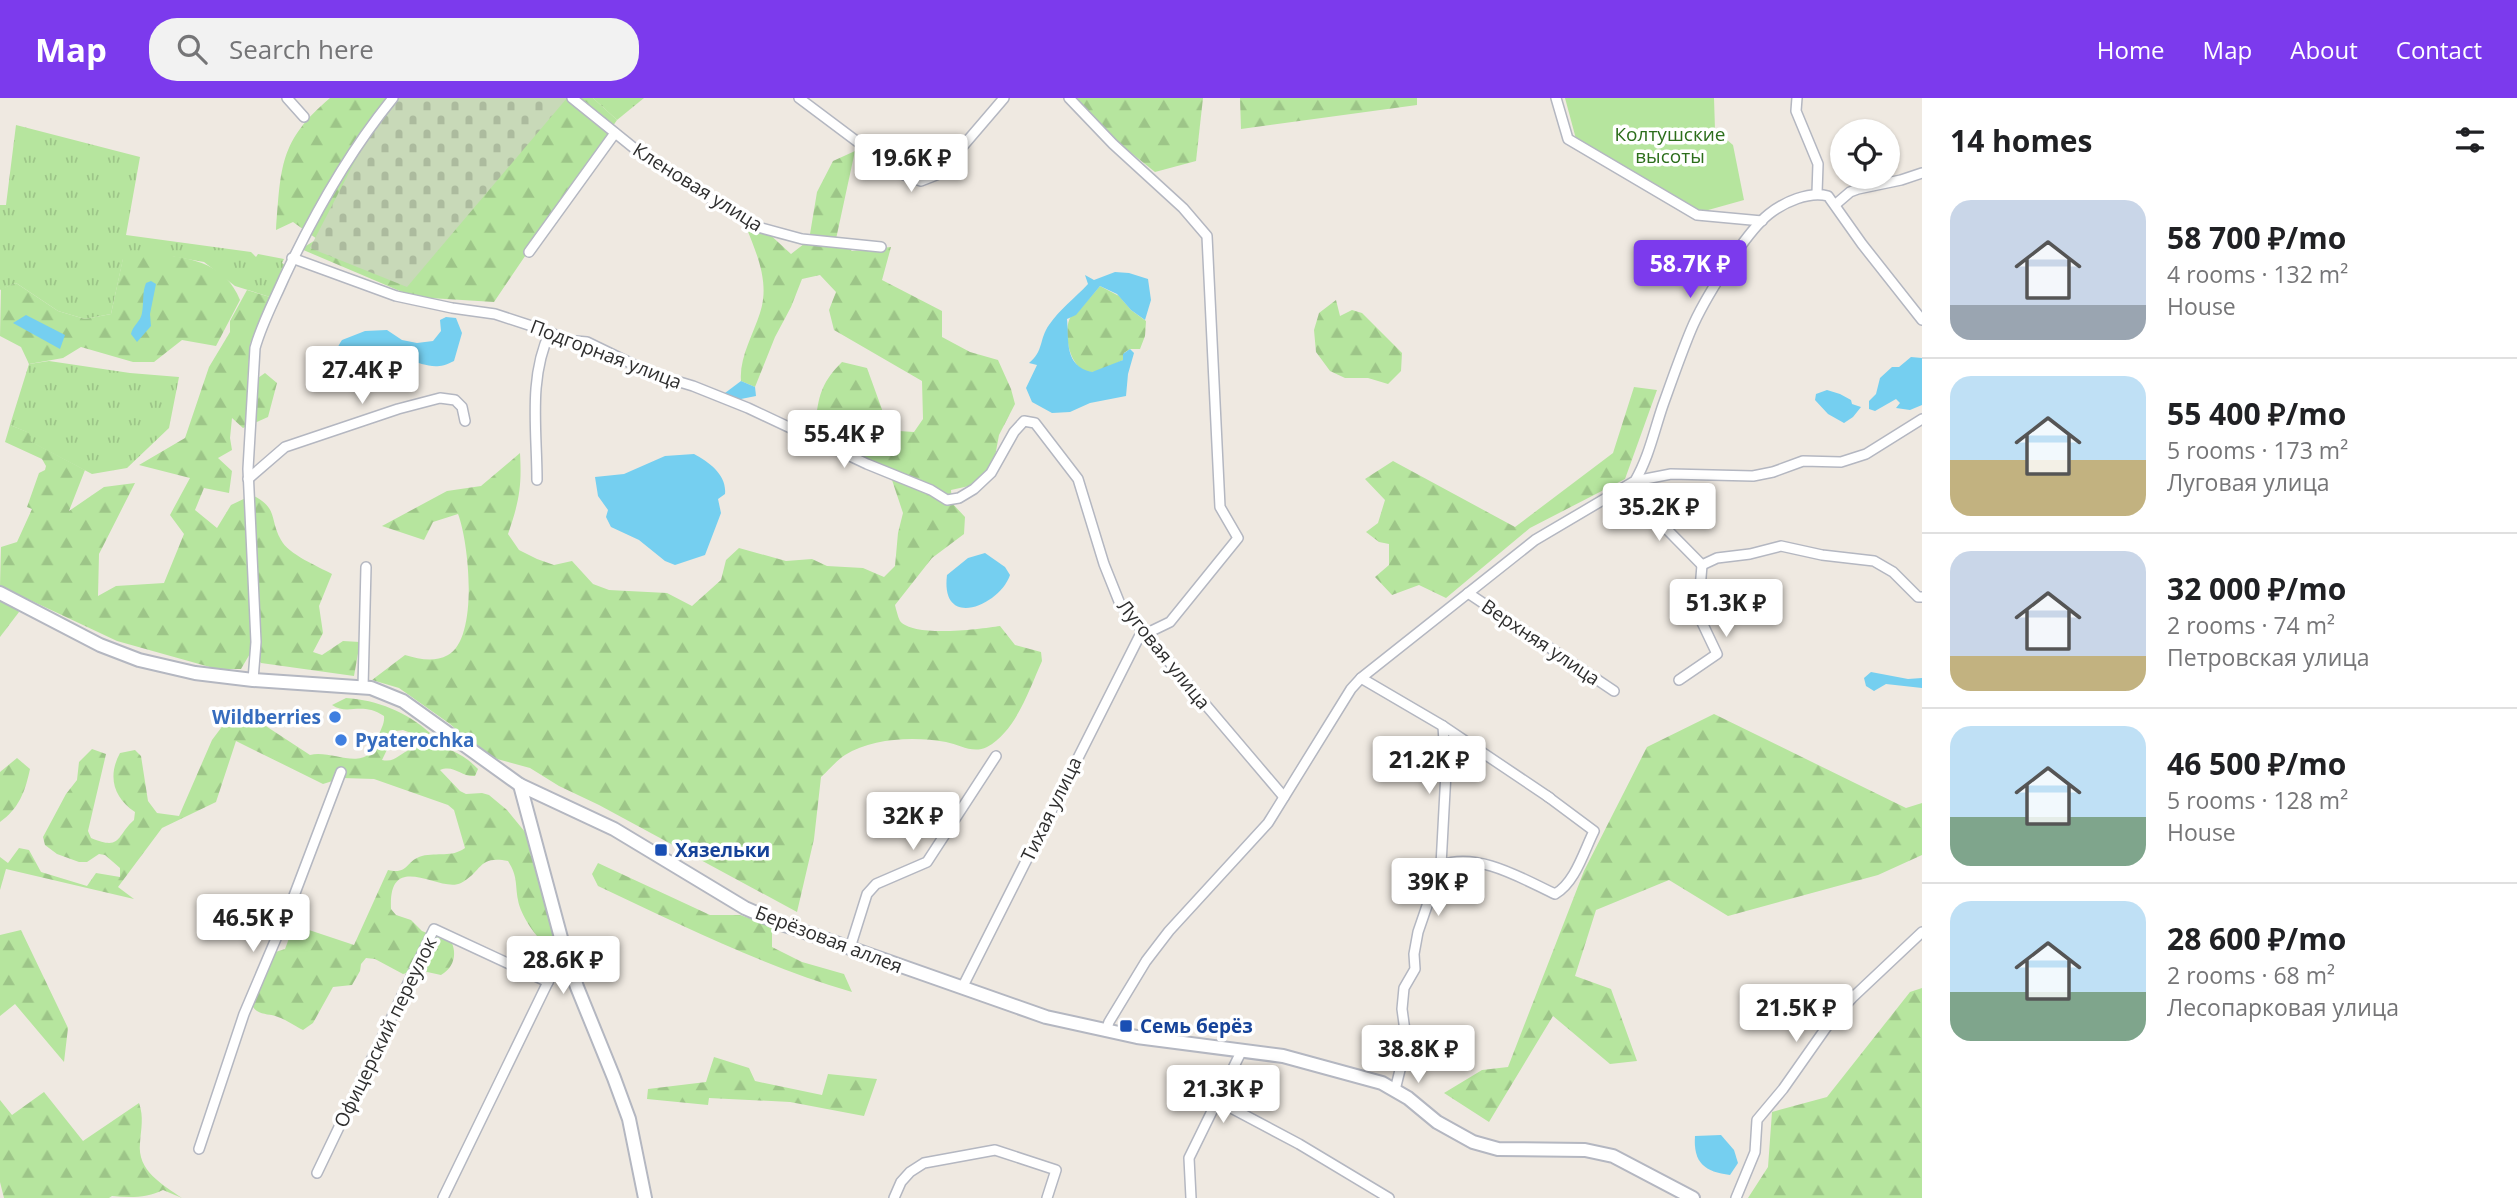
<!DOCTYPE html>
<html lang="en">
<head>
<meta charset="utf-8">
<style>
  :root { --surface:#fff; --page:#f2f2f2; --text:#202124; --muted:#757577; --line:#e0e0e0; --accent:#7c3aed }
  body { margin:0; font-family:"Open Sans",sans-serif; background:var(--page); color:var(--text); height:100vh; display:flex; flex-direction:column; font-size:26px; white-space:nowrap }
  * { box-sizing:border-box; margin:0 }
  p { font-size:23px; color:var(--muted) }
  .icon { flex:none; width:38px; height:38px; fill:none; stroke:currentColor; stroke-width:2; stroke-linecap:round; stroke-linejoin:round }
  .map { position:relative; flex:1; overflow:hidden }
  .side { display:flex; flex-direction:column; background:var(--surface); width:595px }
  .side>* { flex:none }
  .buttons { position:absolute; left:1830px; top:21px; display:grid; gap:14px }
  .buttons a { display:grid; place-items:center; width:70px; height:70px; border-radius:50%; background:var(--surface); box-shadow:0 2px 5px #0004; font-size:35px }
  .price { position:absolute; translate:-50% -60px; padding:0 16px; border-radius:7px; background:#fff; color:#222; font-size:23px; line-height:46px; filter:drop-shadow(0 2px 4px #0008) }
  .price::after { content:''; position:absolute; left:50%; top:42px; width:21px; height:16px; margin-left:-10px; background:inherit; clip-path:polygon(0 0,100% 0,50% 100%) }
  .price.current { background:var(--accent); color:#fff }
  ul { padding:0; list-style:none }
  li { display:flex; align-items:center; gap:21px; height:175px; padding:0 28px }
  li+li { border-top:2px solid var(--line) }
  li span { display:grid; place-items:center; flex:none; width:196px; height:140px; border-radius:21px; color:#555 }
  li>.icon { margin-inline-start:auto }
  span .icon { width:84px; height:84px; fill:#fffc; stroke-width:1 }
  li b { font-size:30px }
  h2 { display:flex; justify-content:space-between; align-items:center; height:84px; padding:0 28px; font-size:30px }
  header { display:flex; align-items:center; gap:42px; box-sizing:border-box; height:98px; padding:0 35px; background:var(--accent); color:#fff }
  header strong { font-size:33px }
  nav { display:flex; gap:38px; margin-inline-start:auto; font-size:24px }
  .search { width:490px; height:63px; background:var(--page); display:flex; align-items:center; gap:18px; box-sizing:border-box; padding:0 24px; border-radius:28px; color:var(--muted); font-size:26px }
  main { display:flex; flex:1; min-height:0 }
  .map>svg:first-child { display:block }
</style>
</head>
<body>
<header>
<strong>Map</strong>
<div class="search"><svg class="icon" aria-label="search" viewBox="0 0 24 24"><circle cx="10" cy="10" r="6"/><path d="M15 15l6 6"/></svg>Search here</div>
<nav><a>Home</a><a>Map</a><a>About</a><a>Contact</a></nav>
</header>
<main>
<div class="map">
<svg width="1922" height="1100" viewBox="0 0 1922 1100">
  <defs>
    <pattern id="grass-tufts" width="24" height="20" patternUnits="userSpaceOnUse" patternTransform="scale(1.75)"><rect width="24" height="20" fill="#b6e59e"/><path d="M3 7l-1-3M5 7V3M7 7l1-3M15 17l-1-3M17 17v-4M19 17l1-3" fill="none" stroke="#9dc588"/></pattern>
    <pattern id="forest-firs" width="22" height="20" patternUnits="userSpaceOnUse" patternTransform="scale(1.75)"><rect width="22" height="20" fill="#b6e59e"/><path d="M5 1l3.5 6h-7zM16 11l3.5 6h-7z" fill="#9dc588"/></pattern>
    <pattern id="cemetery-stones" width="16" height="16" patternUnits="userSpaceOnUse" patternTransform="scale(1.75)"><rect width="16" height="16" fill="#c8d9b8"/><path d="M2 7V4a2 2 0 0 1 4 0v3zM10 15v-3a2 2 0 0 1 4 0v3z" fill="#acbb9e"/></pattern>
  </defs>
  <rect width="100%" height="100%" fill="#efe9e1"/>
  <g fill="url(#grass-tufts)">
    <polygon points="593,0 644,0 617,22"/>
    <polygon points="16,27 140,59 126,137 251,154 256,159 258,156 284,161 282,165 285,167 270,199 235,188 204,164 170,158 123,161 111,216 85,221 58,213 16,185 0,192 0,107 6,107"/>
    <polygon points="49,263 130,275 179,279 169,330 127,370 92,376 29,343 29,335 10,327 29,266"/>
  </g>
  <g fill="url(#forest-firs)">
    <path d="M330,0H593L617,22L494,204L414,199L301,151L317,141L293,124L276,132C281,69 279,43 330,0Z"/>
    <polygon points="1073,0 1203,0 1196,63 1155,74 1090,22"/>
    <polygon points="1240,0 1417,0 1417,7 1241,31"/>
    <path d="M855,53L836,141L852,153L891,149L882,182L942,213V239L970,254L998,262L1011,291L1015,306L999,337L994,364L985,380L969,388L951,392L952,405L965,419L964,436L932,460L895,507C896,511 898,519 900,523C914,540 980,531 1000,528L1015,547L1041,554L1042,563C1029,592 1016,633 987,649C973,656 960,647 946,644C914,638 872,640 845,657C836,663 829,672 821,679L814,741L797,814L599,707L559,688L530,670L497,661L474,647L450,626L399,590L372,582L405,557C420,561 433,565 448,557C479,540 469,444 458,416L433,424L424,442L382,428L447,393L481,388L520,355C522,389 519,404 508,436L519,452L537,461L554,467L572,463L593,486L609,492L667,495L692,508L721,482L726,462L739,450L786,463L812,461L827,468L863,470L884,479L895,468L898,435L903,415L889,373L836,349L816,321C819,295 823,283 842,264L867,270L884,317L899,333L914,334L923,321L922,283L834,232L829,212L836,194L820,177L802,181L791,209L775,239L755,289L741,283C739,260 753,237 760,215C770,185 757,156 746,129L766,133L791,156L809,142L817,94L833,63Z"/>
    <path d="M141,153C180,160 223,159 240,202L216,248L182,242L154,264H133L81,249L63,260L29,266L21,249L0,238L1,191L16,185L58,213L85,221L111,216L123,160H132L136,154Z"/>
    <path d="M1100,188L1119,198L1131,212L1146,223L1145,238L1140,251H1130L1124,255L1123,262C1114,266 1101,274 1091,274C1069,274 1062,232 1071,218L1076,216Z"/>
    <path d="M247,192L270,199L250,246L247,288L249,294L251,285L265,275L277,285L268,319L243,330L232,320L230,340L232,352L218,360L232,373L229,395L204,390L195,412L217,430L231,407L252,397C279,410 269,421 281,442C288,456 319,469 332,476L319,508L323,535L313,554L322,557L343,543L360,544L354,578L261,565L251,554L241,571H217L117,543L0,488L1,449L17,444L32,411L27,409L39,375L45,372L46,368L42,361L5,344L10,327L30,335V343L85,372L69,413L104,389L135,385L99,456L98,498L116,488L164,485L184,436L170,417L190,380L139,367L185,340L209,269L230,234V223Z"/>
    <polygon points="1336,202 1340,218 1352,212 1362,215 1402,255 1401,273 1388,286 1368,280 1345,280 1330,273 1316,254 1314,232 1319,215"/>
    <polygon points="1634,289 1657,292 1625,381 1530,430 1446,500 1419,487 1392,497 1375,479 1389,467 1389,446 1379,444 1366,434 1378,425 1385,402 1365,381 1393,363 1515,429 1613,355"/>
    <polygon points="0,500 16,508 19,514 0,539"/>
    <path d="M346,600C377,602 407,614 430,635L424,640L403,632L396,633L382,662C396,665 399,655 412,651C435,642 461,653 478,671L475,678C461,679 454,666 440,672L460,693L466,696L482,695L489,697L507,712L525,734L557,847L549,849C537,842 520,816 518,802C515,785 518,779 508,763C478,757 482,774 461,785C440,796 388,750 391,811L396,817L411,822L422,833L452,845C457,858 453,870 441,877L418,872L403,876L375,861L366,860L361,866L360,873L352,887L333,889L313,925L303,932C295,928 287,922 278,919C271,916 263,917 257,913C239,899 259,871 266,857L285,851L294,827L354,847L388,772C409,777 406,762 422,758C438,754 451,760 465,750L454,712L448,707L374,681L342,680L323,686L236,643L216,704L162,730L118,789L134,801L6,771L0,792V759L8,765L19,750L29,752L41,774L87,788L96,775L120,779V770L105,757L99,756L87,764H79L57,756L45,747L43,739L66,696L77,682L79,664L92,651L106,656L88,733L91,740C122,753 116,738 134,722L135,714C114,700 107,679 120,655L135,652L141,658L148,703L157,715L179,718L212,642L227,622L233,619L249,617L310,657C334,651 368,678 378,640C380,632 385,626 384,618C361,603 348,618 332,607Z"/>
    <polygon points="1714,616 1906,710 1922,705 1922,757 1878,777 1728,818 1669,782 1596,812 1575,878 1611,891 1637,963 1610,966 1553,918 1489,1024 1444,995 1482,972 1508,969 1584,773 1647,649"/>
    <path d="M17,660L30,671C25,694 19,710 0,724V674Z"/>
    <path d="M598,765L710,817H740L772,828V849L802,864L844,876L852,894C763,868 681,827 598,788L592,776Z"/>
    <polygon points="21,832 68,930 64,964 15,906 0,918 0,837"/>
    <polygon points="1922,890 1922,1100 1748,1100 1768,1069 1772,1014 1827,999 1910,894"/>
    <polygon points="714,959 749,970 755,983 822,997 828,976 877,981 864,1018 790,1004 709,1000 708,1007 647,1001 648,991 706,984"/>
    <path d="M44,994L83,1043L139,1005C144,1019 141,1031 140,1045C137,1073 162,1086 182,1100L163,1092C148,1100 129,1100 112,1098L109,1100H4L0,1084V1002L12,1017Z"/>
  </g>
  <polygon fill="url(#cemetery-stones)" points="399,0 567,0 407,189 310,150 369,36"/>
  <polygon fill="#b6e59e" points="1565,0 1714,0 1715,32 1733,47 1744,102 1701,114 1662,98 1576,41"/>
  <g fill="#75cff0">
    <path d="M1115,174L1129,175L1148,181L1151,202L1145,222L1131,212L1117,196L1100,188L1076,217L1067,221C1069,243 1064,268 1092,274L1123,262V256L1130,251L1134,255L1128,276L1126,298L1090,305L1070,314L1052,315L1032,304L1026,290L1037,267L1029,265C1044,253 1039,241 1049,227C1060,211 1075,200 1088,186L1085,177L1094,182Z"/>
    <path d="M151,183L156,186L150,216L151,228L137,244L131,236C133,227 141,223 142,215C144,204 142,195 146,185Z"/>
    <polygon points="26,217 65,237 60,251 13,225"/>
    <path d="M446,219L456,220L462,235L454,263C433,274 426,265 405,262C388,259 370,264 354,270L350,279L336,286C327,273 334,254 342,242L365,233L387,232L402,242L417,245L433,243L441,233L440,222Z"/>
    <polygon points="1911,259 1922,260 1922,307 1910,312 1896,310 1900,305 1896,301 1875,313 1869,311 1869,303 1876,296 1880,280 1892,269 1899,269"/>
    <polygon points="741,283 755,289 756,298 736,302 725,295"/>
    <polygon points="1827,292 1840,296 1851,302 1852,306 1861,309 1853,319 1844,325 1828,316 1815,302 1816,296"/>
    <path d="M694,356C709,364 727,377 725,396L718,401L721,415L705,457L675,467L665,463L639,442L611,429L606,419L608,412L598,398L595,379L624,376L665,358Z"/>
    <path d="M985,455L1005,469L1010,477C1000,507 940,533 947,477L968,460Z"/>
    <polygon points="1871,574 1908,581 1922,580 1922,590 1886,586 1874,593 1866,588 1864,580"/>
    <path d="M1721,1037L1734,1052L1738,1065L1730,1077C1705,1074 1693,1065 1695,1038Z"/>
  </g>
  <g fill="none" stroke-linecap="round" stroke-linejoin="round">
    <g stroke="#b4b7c1" stroke-width="12">
      <g id="street">
        <polyline points="287,0 304,19"/>
        <polyline points="572,0 650,63 754,128 802,141 881,149"/>
        <polyline points="799,0 899,75 921,83 939,76 1004,0"/>
        <polyline points="1556,0 1568,41 1697,117 1762,123"/>
        <polyline points="1797,0 1796,13 1818,66 1817,95"/>
        <polyline points="1836,106 1850,94 1858,91 1901,82 1922,75"/>
        <polyline points="529,154 615,35"/>
        <polyline points="292,160 396,198 452,210 495,216 550,234 564,242 587,244 653,276 693,288 748,310 867,366 931,392 947,402 959,400 974,391 991,375 1014,334 1024,323 1035,325 1078,381 1104,466 1120,506 1284,699"/>
        <polyline points="248,381 285,349 398,311 440,300 455,302 462,309 465,323"/>
        <path d="M537,382C537,333 528,280 550,234"/>
        <polyline points="1635,383 1671,376 1753,378 1773,374 1803,363 1841,364 1866,356 1922,321"/>
        <polyline points="1615,396 1636,400 1702,467"/>
        <polyline points="1702,467 1717,460 1750,456 1781,448 1822,457 1874,463 1893,474 1918,499 1922,499"/>
        <polyline points="1468,495 1614,593"/>
        <polyline points="1361,580 1443,628 1550,700"/>
        <path d="M253,582L256,544L248,371L255,250C262,225 274,203 284,180C314,116 348,55 393,0"/>
        <polyline points="1679,582 1717,556 1698,516 1702,467"/>
        <polyline points="363,589 366,469"/>
        <path d="M1441,767C1479,754 1521,780 1555,796C1575,785 1584,753 1594,733L1547,698"/>
        <polyline points="850,850 867,796 876,786 927,764 996,658"/>
        <polyline points="962,890 1139,539 1170,524 1238,440 1220,409 1207,138 1183,110 1113,46 1069,0"/>
        <path d="M1106,933L1109,924L1146,863L1169,833L1268,725L1351,591L1361,580L1535,442L1635,383C1649,359 1654,333 1663,307C1672,282 1681,256 1691,232C1703,203 1745,135 1769,116C1784,104 1809,93 1828,98L1862,146L1922,222"/>
        <polyline points="1395,992 1404,956 1405,933 1402,911 1404,890 1415,871 1414,856 1418,834 1441,767 1446,674 1443,628"/>
        <polyline points="1218,1003 1299,1046 1389,1100"/>
        <polyline points="199,1051 244,916 292,803 341,674"/>
        <polyline points="317,1075 434,831 548,884"/>
        <polyline points="443,1100 564,851"/>
        <polyline points="894,1100 901,1084 910,1074 924,1065 995,1052 1056,1072 1047,1100"/>
        <polyline points="1191,1100 1189,1060 1242,952"/>
        <polyline points="1736,1100 1755,1054 1757,1022 1783,991 1828,927 1852,900 1922,834"/>
      </g>
    </g>
    <g stroke="#b4b7c1" stroke-width="16">
      <g id="secondary">
        <polyline points="0,495 100,547 139,562 195,575 253,582 371,590 403,603 520,687 614,731 745,810 779,825 1046,919 1137,939 1283,958 1382,985 1408,1000 1437,1024 1473,1044 1498,1051 1585,1052 1613,1058 1693,1100"/>
        <polyline points="520,687 564,851 577,889 614,980 629,1021 645,1100"/>
      </g>
    </g>
    <use href="#street" stroke="#fff" stroke-width="9"/>
    <use href="#secondary" stroke="#fff" stroke-width="12"/>
  </g>
  <g fill="#3f7fe0" stroke="#fff" stroke-width="2.5">
    <circle cx="335" cy="619" r="7"/>
    <circle cx="341" cy="642" r="7"/>
  </g>
  <g fill="#1a4fb4" stroke="#fff" stroke-width="2.5">
    <rect x="654" y="745" width="14" height="14" rx="3.5"/>
    <rect x="1119" y="921" width="14" height="14" rx="3.5"/>
  </g>
  <g text-anchor="middle" dominant-baseline="central" stroke-width="7" stroke-linejoin="round" paint-order="stroke">
    <g font-size="19" fill="#2c6e1b" stroke="#fff">
      <text x="1670" y="36">Колтушские<tspan x="1670" dy="22">высоты</tspan></text>
    </g>
    <g font-size="19" fill="#2e2e2e" stroke="#fff">
      <text transform="translate(698 89) rotate(32)">Кленовая улица</text>
      <text transform="translate(606 256) rotate(21)">Подгорная улица</text>
      <text transform="translate(1541 544) rotate(34)">Верхняя улица</text>
      <text transform="translate(1164 556) rotate(51)">Луговая улица</text>
      <text transform="translate(1051 711) rotate(-64)">Тихая улица</text>
      <text transform="translate(829 841) rotate(21)">Берёзовая аллея</text>
      <text transform="translate(385 934) rotate(-64)">Офицерский переулок</text>
    </g>
    <g font-size="19" font-weight="bold" fill="#366cbe" stroke="#fff" text-anchor="end">
      <text x="321" y="619">Wildberries</text>
      <text x="355" y="642" text-anchor="start">Pyaterochka</text>
    </g>
    <g font-size="19" font-weight="bold" fill="#164399" stroke="#fff" text-anchor="start">
      <text x="675" y="752">Хязельки</text>
      <text x="1140" y="928">Семь берёз</text>
    </g>
  </g>
</svg>
<div class="buttons">
<a><svg class="icon" aria-label="locate" viewBox="0 0 24 24"><circle cx="12" cy="12" r="6"/><path d="M12 2v4M12 18v4M2 12h4M18 12h4"/></svg></a>
</div>
<b class="price" style="left:911px;top:96px">19.6K ₽</b>
<b class="price current" style="left:1690px;top:202px">58.7K ₽</b>
<b class="price" style="left:362px;top:308px">27.4K ₽</b>
<b class="price" style="left:844px;top:372px">55.4K ₽</b>
<b class="price" style="left:1659px;top:445px">35.2K ₽</b>
<b class="price" style="left:1726px;top:541px">51.3K ₽</b>
<b class="price" style="left:1429px;top:698px">21.2K ₽</b>
<b class="price" style="left:913px;top:754px">32K ₽</b>
<b class="price" style="left:1438px;top:820px">39K ₽</b>
<b class="price" style="left:253px;top:856px">46.5K ₽</b>
<b class="price" style="left:563px;top:898px">28.6K ₽</b>
<b class="price" style="left:1796px;top:946px">21.5K ₽</b>
<b class="price" style="left:1418px;top:987px">38.8K ₽</b>
<b class="price" style="left:1223px;top:1027px">21.3K ₽</b>
</div>
<section class="side">
<h2>14 homes<svg class="icon" aria-label="filters" viewBox="0 0 24 24"><path d="M4 7h16M4 17h16"/><circle cx="9" cy="7" r="2"/><circle cx="15" cy="17" r="2"/></svg></h2>
<ul>
<li><span style="background:linear-gradient(#c9d6e8 75%,#9aa5b1 0)"><svg class="icon" aria-label="home" viewBox="0 0 24 24"><path d="M3 11l9-7 9 7M6 9v11h12V9"/></svg></span><div><b>58 700 ₽/mo</b><p>4 rooms · 132 m²</p><p>House</p></div></li>
<li><span style="background:linear-gradient(#bfe0f5 60%,#c2b280 0)"><svg class="icon" aria-label="home" viewBox="0 0 24 24"><path d="M3 11l9-7 9 7M6 9v11h12V9"/></svg></span><div><b>55 400 ₽/mo</b><p>5 rooms · 173 m²</p><p>Луговая улица</p></div></li>
<li><span style="background:linear-gradient(#c9d6e8 75%,#c2b280 0)"><svg class="icon" aria-label="home" viewBox="0 0 24 24"><path d="M3 11l9-7 9 7M6 9v11h12V9"/></svg></span><div><b>32 000 ₽/mo</b><p>2 rooms · 74 m²</p><p>Петровская улица</p></div></li>
<li><span style="background:linear-gradient(#bfe0f5 65%,#7fa58c 0)"><svg class="icon" aria-label="home" viewBox="0 0 24 24"><path d="M3 11l9-7 9 7M6 9v11h12V9"/></svg></span><div><b>46 500 ₽/mo</b><p>5 rooms · 128 m²</p><p>House</p></div></li>
<li><span style="background:linear-gradient(#bfe0f5 65%,#7fa58c 0)"><svg class="icon" aria-label="home" viewBox="0 0 24 24"><path d="M3 11l9-7 9 7M6 9v11h12V9"/></svg></span><div><b>28 600 ₽/mo</b><p>2 rooms · 68 m²</p><p>Лесопарковая улица</p></div></li>
</ul>
</section>
</main>
</body>
</html>
